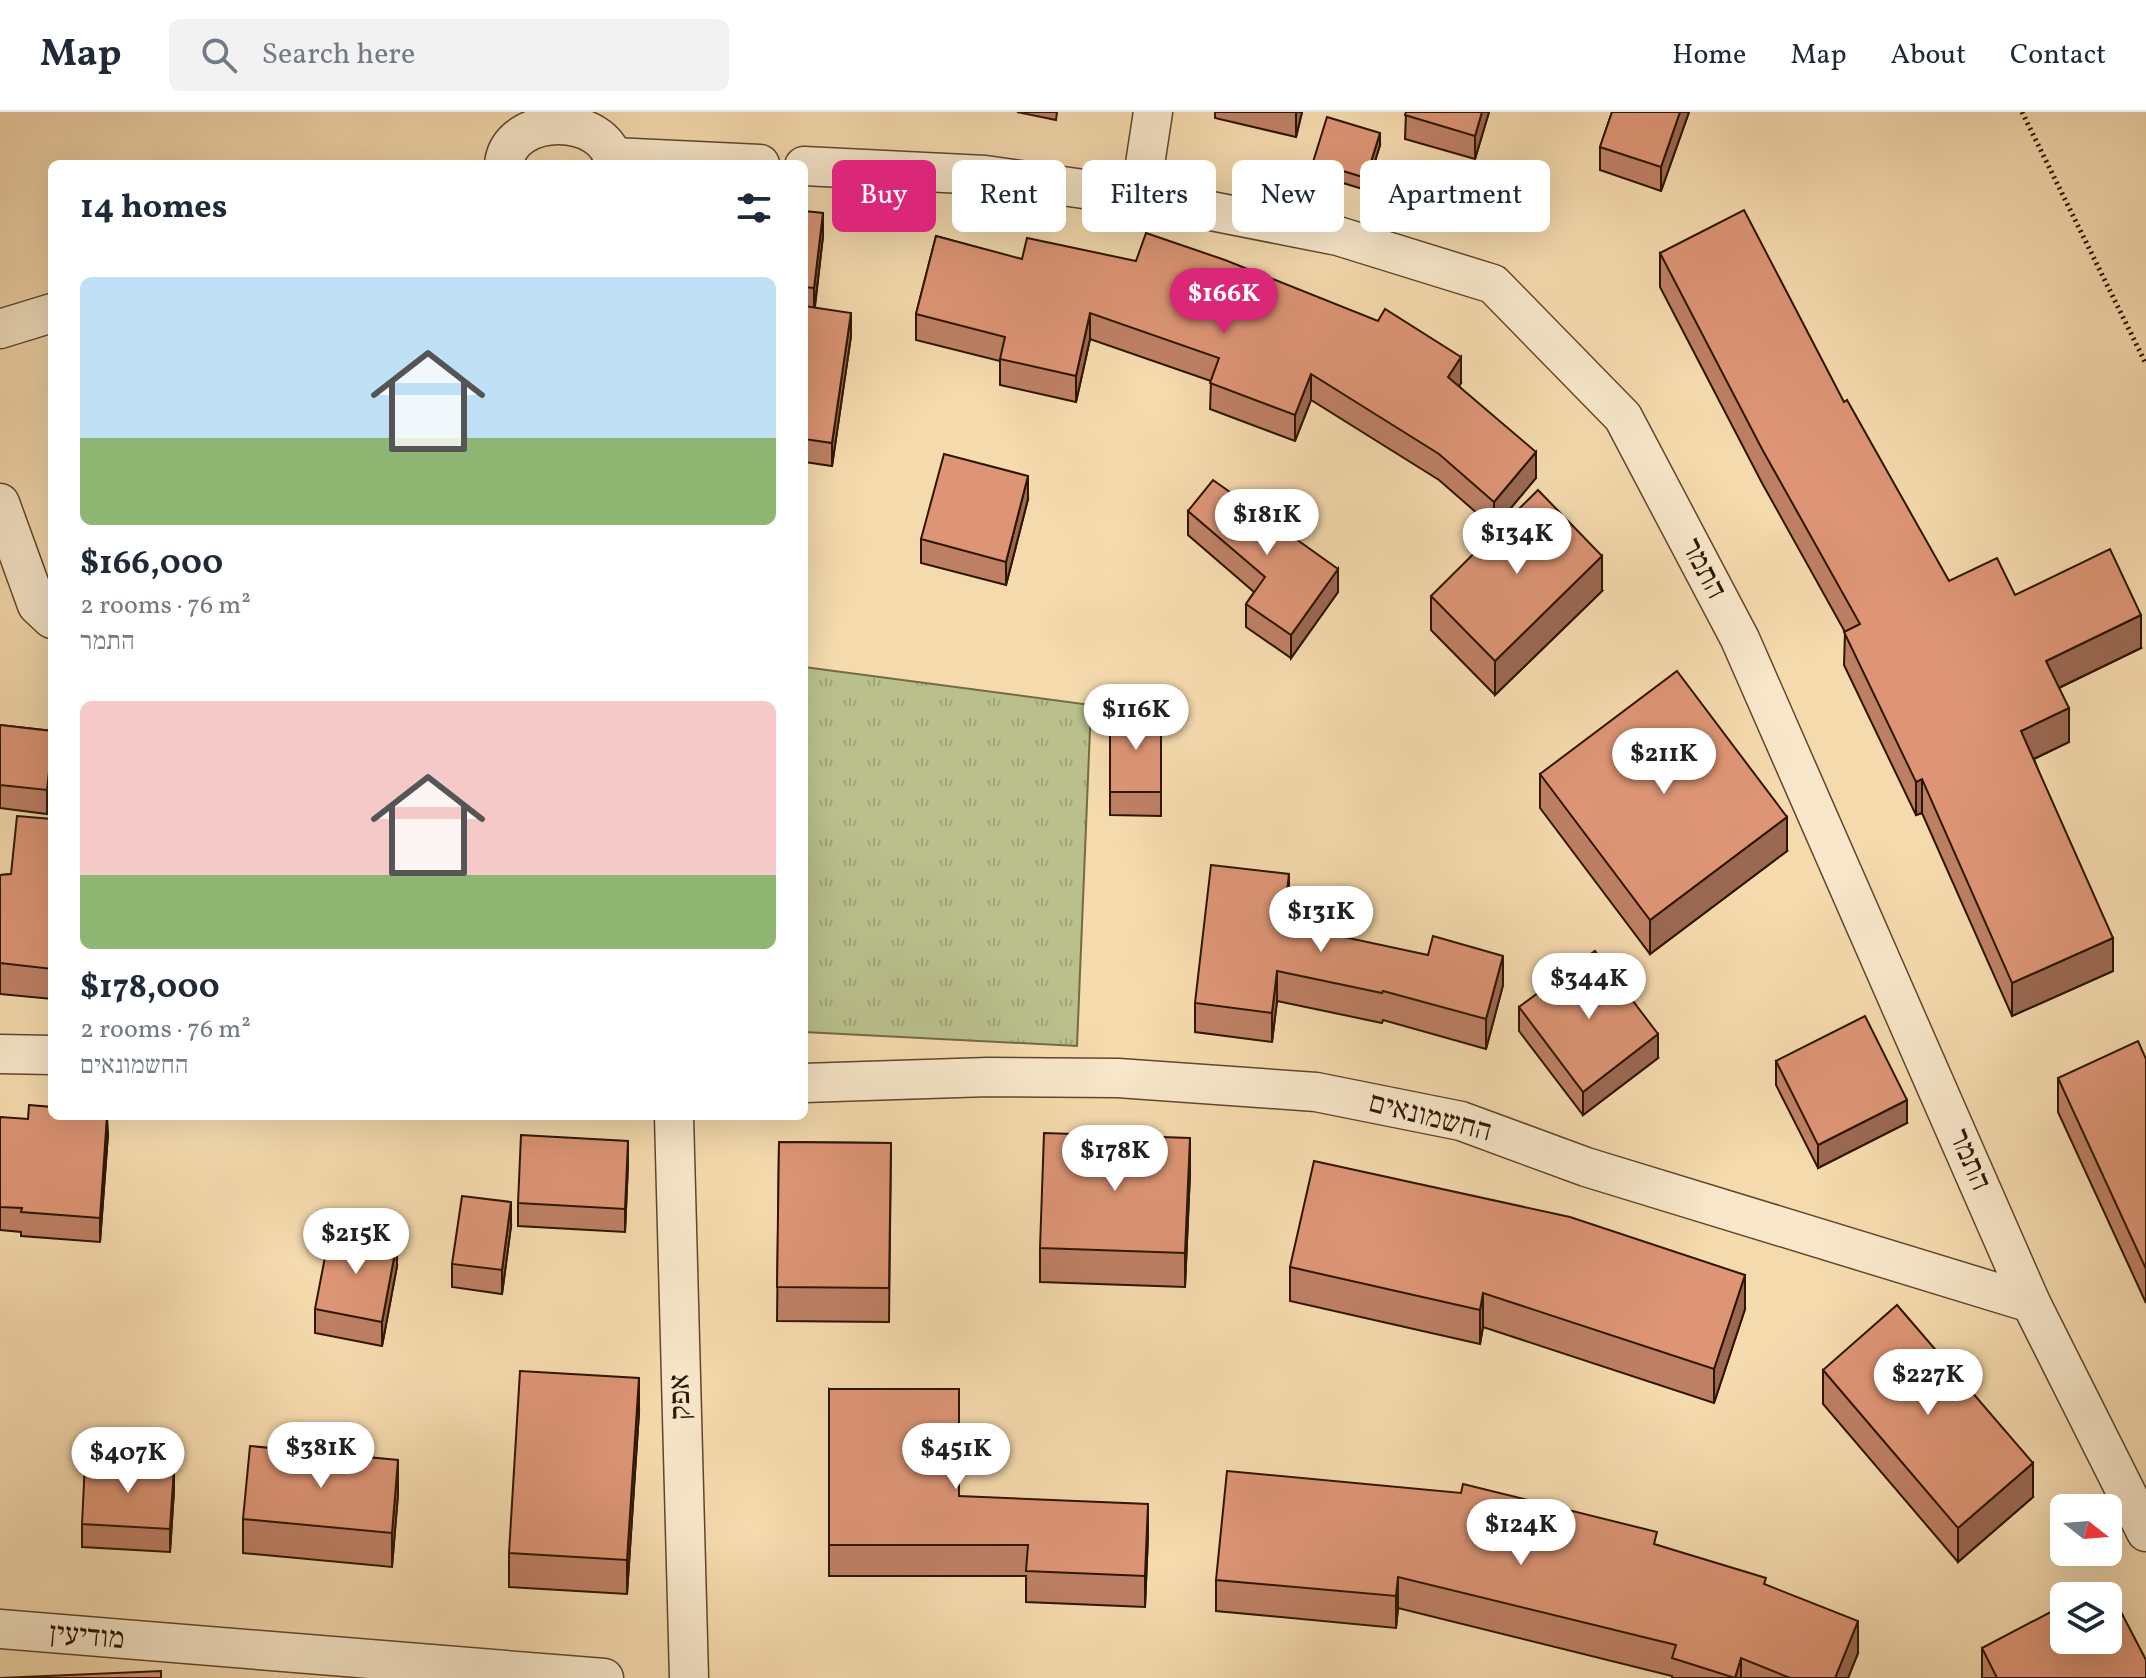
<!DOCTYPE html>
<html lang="en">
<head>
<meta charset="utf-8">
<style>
  :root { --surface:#fff; --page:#f2f2f3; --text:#1f2937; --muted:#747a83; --line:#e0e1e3; --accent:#db2777 }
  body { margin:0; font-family:Vollkorn,"Frank Ruhl Libre",serif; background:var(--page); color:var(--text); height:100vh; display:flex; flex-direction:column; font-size:30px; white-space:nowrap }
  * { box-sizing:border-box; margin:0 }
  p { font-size:26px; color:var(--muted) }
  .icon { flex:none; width:44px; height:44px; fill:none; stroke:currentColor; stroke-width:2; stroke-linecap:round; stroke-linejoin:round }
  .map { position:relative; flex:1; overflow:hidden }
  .sheet { position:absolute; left:48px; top:48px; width:760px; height:960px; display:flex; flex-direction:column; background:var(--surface); border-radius:12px; box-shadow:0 8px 32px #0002 }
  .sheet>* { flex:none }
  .guide { position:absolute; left:832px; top:48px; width:760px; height:72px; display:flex; gap:16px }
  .needle { width:52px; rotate:107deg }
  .fabs { position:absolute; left:2050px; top:1382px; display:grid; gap:16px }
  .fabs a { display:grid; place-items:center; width:72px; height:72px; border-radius:12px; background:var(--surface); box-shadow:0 8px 32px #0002; font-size:40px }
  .price { position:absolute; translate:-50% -68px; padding:0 18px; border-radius:28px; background:#fff; color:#222; font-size:26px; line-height:52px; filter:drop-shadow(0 2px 4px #0008) }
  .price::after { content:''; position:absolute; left:50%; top:48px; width:24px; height:18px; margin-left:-12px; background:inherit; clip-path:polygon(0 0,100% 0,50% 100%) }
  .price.current { background:var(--accent); color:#fff }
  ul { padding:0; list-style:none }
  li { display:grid; align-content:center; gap:16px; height:424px; padding:0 32px }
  li span { display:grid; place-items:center; height:248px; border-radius:12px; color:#555 }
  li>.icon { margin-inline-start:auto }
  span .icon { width:144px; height:144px; fill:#fffc; stroke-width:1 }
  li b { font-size:34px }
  h2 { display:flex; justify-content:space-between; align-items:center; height:96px; padding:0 32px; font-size:34px }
  .tag { padding:0 28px; border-radius:12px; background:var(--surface); box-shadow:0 8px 32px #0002; font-size:28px; line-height:72px }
  .tag.current { background:var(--accent); color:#fff }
  header { display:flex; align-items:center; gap:48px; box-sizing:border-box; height:112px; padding:0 40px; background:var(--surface); border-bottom:2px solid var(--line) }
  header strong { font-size:38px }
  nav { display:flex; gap:44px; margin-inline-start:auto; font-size:28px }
  .search { width:560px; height:72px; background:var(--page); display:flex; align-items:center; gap:20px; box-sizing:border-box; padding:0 28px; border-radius:12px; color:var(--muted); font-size:30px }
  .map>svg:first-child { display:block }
</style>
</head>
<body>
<header>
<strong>Map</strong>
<div class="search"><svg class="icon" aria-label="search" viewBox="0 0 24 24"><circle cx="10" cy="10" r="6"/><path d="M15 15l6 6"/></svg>Search here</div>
<nav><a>Home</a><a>Map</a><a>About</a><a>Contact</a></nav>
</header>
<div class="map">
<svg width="2146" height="1566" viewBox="0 0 2146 1566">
  <defs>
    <pattern id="grass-tufts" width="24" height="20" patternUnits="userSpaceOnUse" patternTransform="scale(2)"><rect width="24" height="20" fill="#b9c08c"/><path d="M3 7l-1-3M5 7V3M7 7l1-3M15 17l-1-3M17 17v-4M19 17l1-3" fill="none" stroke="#9fa477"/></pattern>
  </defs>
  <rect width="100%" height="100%" fill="#f5daae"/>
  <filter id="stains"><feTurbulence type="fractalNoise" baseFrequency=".0025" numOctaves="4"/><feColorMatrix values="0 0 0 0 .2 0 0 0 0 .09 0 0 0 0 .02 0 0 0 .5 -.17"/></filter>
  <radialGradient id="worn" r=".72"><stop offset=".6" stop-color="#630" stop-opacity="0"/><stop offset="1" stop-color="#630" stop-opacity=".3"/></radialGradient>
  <polygon fill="url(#grass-tufts)" stroke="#746a46" stroke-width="2" points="804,555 1091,593 1077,934 804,920"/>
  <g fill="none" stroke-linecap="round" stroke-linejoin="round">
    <g stroke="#60462c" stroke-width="41">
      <g id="street">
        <polyline points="613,45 760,52"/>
        <path d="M504,52C510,0 607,0 614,52"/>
        <polyline points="804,54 985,63 1140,85 1338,124 1493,172 1623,305 1740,527 2031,1191 2146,1420"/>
        <polyline points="1140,85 1153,0"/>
        <polyline points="0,217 52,201"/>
        <polyline points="0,391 37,493 52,507"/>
        <polyline points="0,942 52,943"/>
        <polyline points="804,971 988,965 1118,966 1316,980 1461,1009 1586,1055 2031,1191"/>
        <polyline points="674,1004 689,1566"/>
        <polyline points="0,1517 604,1566"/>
      </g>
    </g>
    <polyline stroke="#2f1500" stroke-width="5" stroke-dasharray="2 4" stroke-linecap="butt" points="2022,0 2146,252"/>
    <use href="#street" stroke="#f8e7ca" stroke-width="38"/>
  </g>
  <g fill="#be8065" stroke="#2f1500" stroke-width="2">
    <polygon points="1017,0 1057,0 1056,8"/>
    <polygon points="1215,0 1302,0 1296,25 1215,6"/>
    <polygon points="1406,0 1489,0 1475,47 1405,27"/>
    <polygon points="1612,0 1689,0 1661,79 1600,58 1600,35"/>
    <polygon points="1380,33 1366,78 1313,62 1313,50"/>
    <polygon points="804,99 823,124 815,195 851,224 832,354 804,350"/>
    <polygon points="936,124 1461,271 1459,274 1536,366 1494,416 1439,368 1311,288 1295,329 1210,297 1211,269 1090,227 1076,290 1000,273 1000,249 916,228 916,202"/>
    <polygon points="1660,141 1844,290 1949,469 2015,483 2141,536 2059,576 2069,630 2034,647 2113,859 2012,904 1922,701 1916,703 1844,553 1845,520 1762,371 1660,175"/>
    <polygon points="1028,387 1006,473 921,451 921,427"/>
    <polygon points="1188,399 1338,480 1291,546 1246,515 1246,492 1254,480 1188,423"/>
    <polygon points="1602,479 1495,583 1431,518 1431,484"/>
    <polygon points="1110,599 1161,599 1161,704 1110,703"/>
    <polygon points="0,613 52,619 47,702 0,696"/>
    <polygon points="1540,662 1787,739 1650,842 1540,696"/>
    <polygon points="52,707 52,887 0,882 0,763 11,762"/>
    <polygon points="1289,792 1287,813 1503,873 1486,937 1383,908 1382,911 1277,889 1272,930 1195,920 1195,891"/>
    <polygon points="1519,895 1658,946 1583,1003 1519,919"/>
    <polygon points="2146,947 2146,1191 2058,1000 2058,966"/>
    <polygon points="1776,949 1907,1011 1818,1056 1776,973"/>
    <polygon points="0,1005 108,1022 100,1130 21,1124 21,1120 0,1118"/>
    <polygon points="779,1030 891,1031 889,1210 777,1209"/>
    <polygon points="628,1052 625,1120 518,1114 518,1091"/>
    <polygon points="1190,1061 1185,1175 1040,1170 1040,1136"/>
    <polygon points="511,1114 502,1182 452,1175 452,1152"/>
    <polygon points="397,1154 382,1234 315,1221 315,1197"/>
    <polygon points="1290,1155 1745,1197 1714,1291 1483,1215 1480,1232 1290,1189"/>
    <polygon points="1823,1258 2033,1385 1958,1450 1823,1292"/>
    <polygon points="829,1277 959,1384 1148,1423 1145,1495 1026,1490 1026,1464 829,1464"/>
    <polygon points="639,1300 627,1482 509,1475 509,1441"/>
    <polygon points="174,1378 170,1440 82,1435 82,1412"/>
    <polygon points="398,1382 392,1455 243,1441 243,1407"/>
    <polygon points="1657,1433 1766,1473 1858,1541 1848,1566 1672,1566 1672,1564 1398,1496 1396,1516 1216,1499 1216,1468"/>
    <polygon points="1982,1536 2146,1566 1982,1566"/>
  </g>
  <g fill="#9b6852" stroke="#2f1500" stroke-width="2">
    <polygon points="1296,0 1302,0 1296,25"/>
    <polygon points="1482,0 1489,0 1475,47 1475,24"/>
    <polygon points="1680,0 1689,0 1661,79 1661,55"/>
    <polygon points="1380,21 1380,33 1366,78 1366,66"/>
    <polygon points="823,101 823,124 814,200 814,176"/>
    <polygon points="851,201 851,224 832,354 832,331"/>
    <polygon points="1090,201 1090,227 1076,290 1076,264"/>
    <polygon points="1461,245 1461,271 1448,291 1448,265"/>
    <polygon points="1311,262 1311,288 1295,329 1295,303"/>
    <polygon points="1536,340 1536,366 1494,416 1494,390"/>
    <polygon points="1028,364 1028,387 1006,473 1006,450"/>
    <polygon points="1602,444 1602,479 1495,583 1495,549"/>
    <polygon points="1338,457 1338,480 1291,546 1291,523"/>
    <polygon points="2141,503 2141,536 2046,582 2046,549"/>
    <polygon points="2069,596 2069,630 2021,653 2021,619"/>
    <polygon points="52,631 52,655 47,702 47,678"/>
    <polygon points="1922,667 1922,701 1916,703 1916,670"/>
    <polygon points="1787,705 1787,739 1650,842 1650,808"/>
    <polygon points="1289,762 1289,792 1283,842 1283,812"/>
    <polygon points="2113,826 2113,859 2012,904 2012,871"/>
    <polygon points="1503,844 1503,873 1486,937 1486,907"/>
    <polygon points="1277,859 1277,889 1272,930 1272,901"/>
    <polygon points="1658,922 1658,946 1583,1003 1583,980"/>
    <polygon points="1907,988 1907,1011 1818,1056 1818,1033"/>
    <polygon points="107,1004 108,1022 100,1130 100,1106"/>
    <polygon points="1190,1026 1190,1061 1185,1175 1185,1141"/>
    <polygon points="628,1029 628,1052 625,1120 625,1097"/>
    <polygon points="511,1090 511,1114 502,1182 502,1158"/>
    <polygon points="397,1130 397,1154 382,1234 382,1210"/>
    <polygon points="1745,1163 1745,1197 1714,1291 1714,1257"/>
    <polygon points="1483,1181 1483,1215 1480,1232 1480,1198"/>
    <polygon points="639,1266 639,1300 627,1482 627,1448"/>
    <polygon points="398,1348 398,1382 392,1455 392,1421"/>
    <polygon points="2033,1351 2033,1385 1958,1450 1958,1416"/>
    <polygon points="174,1355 174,1378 170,1440 170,1417"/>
    <polygon points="1148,1392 1148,1423 1145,1495 1145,1464"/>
    <polygon points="1398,1465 1398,1496 1396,1516 1396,1484"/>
    <polygon points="1858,1509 1858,1541 1848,1566 1835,1566"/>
    <polygon points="1741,1546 1741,1566 1735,1566"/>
  </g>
  <g fill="#dd9575" stroke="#2f1500" stroke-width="2">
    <polygon points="1406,0 1482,0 1475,24 1405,3"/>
    <polygon points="1612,0 1680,0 1661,55 1600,35"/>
    <polygon points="1327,5 1380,21 1366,66 1313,50"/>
    <polygon points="1744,98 1844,290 1847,288 1949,469 1997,446 2015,483 2110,437 2141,503 2046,549 2069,596 2021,619 2113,826 2012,871 1922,667 1916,670 1844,520 1860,512 1762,337 1660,141"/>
    <polygon points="804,99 823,101 814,176 804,175"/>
    <polygon points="1146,121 1225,148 1378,209 1385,197 1461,245 1448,265 1536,340 1494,390 1439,342 1311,262 1295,303 1210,271 1219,246 1090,201 1076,264 1000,247 1005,225 916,202 936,124 1022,147 1027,126 1136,149"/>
    <polygon points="804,194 851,201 832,331 804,327"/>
    <polygon points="944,342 1028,364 1006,450 921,427"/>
    <polygon points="1213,368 1338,457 1291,523 1246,492 1265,465 1188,399"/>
    <polygon points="1538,378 1602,444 1495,549 1431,484"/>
    <polygon points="1677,559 1787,705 1650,808 1540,662"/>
    <rect x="1110" y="599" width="51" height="81"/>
    <polygon points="0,613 52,619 52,631 47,678 0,673"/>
    <polygon points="17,704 52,707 52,857 0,851 0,763 11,762"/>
    <polygon points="1211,753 1289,762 1283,812 1428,843 1433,824 1503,844 1486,907 1383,879 1382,881 1277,859 1272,901 1195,891"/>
    <polygon points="1595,839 1658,922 1583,980 1519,895"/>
    <polygon points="1865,904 1907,988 1818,1033 1776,949"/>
    <polygon points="2138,929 2146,947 2146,1157 2058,966"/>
    <polygon points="29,993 52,995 52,1004 107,1004 100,1106 21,1100 22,1096 0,1095 0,1005 28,1007"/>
    <polygon points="1044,1021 1190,1026 1185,1141 1040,1136"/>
    <polygon points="521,1023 628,1029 625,1097 518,1091"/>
    <polygon points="779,1030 891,1031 889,1176 777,1175"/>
    <polygon points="1314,1049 1570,1105 1745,1163 1714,1257 1483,1181 1480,1198 1290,1155"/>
    <polygon points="462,1084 511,1090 502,1158 452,1152"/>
    <polygon points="330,1119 397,1130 382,1210 315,1197"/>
    <polygon points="1897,1193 2033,1351 1958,1416 1823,1258"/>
    <polygon points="520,1259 639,1266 627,1448 509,1441"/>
    <polygon points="829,1277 959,1277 959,1384 1148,1392 1145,1464 1026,1459 1028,1433 829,1433"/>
    <polygon points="250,1334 398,1348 392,1421 243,1407"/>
    <polygon points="85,1350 174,1355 170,1417 82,1412"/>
    <polygon points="1227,1359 1461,1381 1463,1372 1657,1420 1654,1432 1766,1466 1764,1472 1858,1509 1835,1566 1790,1566 1741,1546 1735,1566 1672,1546 1676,1533 1398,1465 1396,1484 1216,1468"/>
    <polygon points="2106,1471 2146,1548 2146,1566 1997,1566 1982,1536 2064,1493 2064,1528 2108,1528 2108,1484 2082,1484"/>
    <polygon points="161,1559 161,1566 0,1566"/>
  </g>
  <g text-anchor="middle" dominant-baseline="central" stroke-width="7" stroke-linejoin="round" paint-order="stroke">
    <g font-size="30" fill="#2f1500" stroke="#f8e7ca">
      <text transform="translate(1703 457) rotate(62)">התמר</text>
      <text transform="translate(1430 1006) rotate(14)">החשמונאים</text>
      <text transform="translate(1969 1048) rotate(66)">התמר</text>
      <text transform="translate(681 1285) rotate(-92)">אפק</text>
      <text transform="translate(87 1525) rotate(5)">מודיעין</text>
    </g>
  </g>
  <rect width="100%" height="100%" filter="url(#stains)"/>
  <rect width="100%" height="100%" fill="url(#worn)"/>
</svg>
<div class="fabs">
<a><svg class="needle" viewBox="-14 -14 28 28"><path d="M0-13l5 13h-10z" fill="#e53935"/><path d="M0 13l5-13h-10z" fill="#747a83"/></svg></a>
<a><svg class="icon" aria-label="layers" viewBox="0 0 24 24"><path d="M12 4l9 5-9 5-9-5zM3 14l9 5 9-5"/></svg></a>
</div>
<b class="price current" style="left:1224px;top:224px">$166K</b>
<b class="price" style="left:1267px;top:445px">$181K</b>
<b class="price" style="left:1517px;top:464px">$134K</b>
<b class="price" style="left:1136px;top:640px">$116K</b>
<b class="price" style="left:1664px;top:684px">$211K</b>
<b class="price" style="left:1321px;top:842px">$131K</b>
<b class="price" style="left:1589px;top:909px">$344K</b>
<b class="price" style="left:1115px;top:1081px">$178K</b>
<b class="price" style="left:356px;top:1164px">$215K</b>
<b class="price" style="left:1928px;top:1305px">$227K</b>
<b class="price" style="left:321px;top:1378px">$381K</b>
<b class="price" style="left:956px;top:1379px">$451K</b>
<b class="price" style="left:128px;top:1383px">$407K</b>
<b class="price" style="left:1521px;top:1455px">$124K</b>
<div class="guide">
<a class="tag current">Buy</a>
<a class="tag">Rent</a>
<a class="tag">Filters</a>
<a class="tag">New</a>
<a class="tag">Apartment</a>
</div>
<section class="sheet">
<h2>14 homes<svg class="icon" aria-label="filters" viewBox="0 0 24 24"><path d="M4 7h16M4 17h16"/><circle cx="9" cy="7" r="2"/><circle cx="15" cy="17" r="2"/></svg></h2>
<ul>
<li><span style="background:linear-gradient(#bfe0f5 65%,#8fb573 0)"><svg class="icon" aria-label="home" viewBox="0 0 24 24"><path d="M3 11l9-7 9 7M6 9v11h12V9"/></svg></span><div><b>$166,000</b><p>2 rooms · 76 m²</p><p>התמר</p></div></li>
<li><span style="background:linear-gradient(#f6c9c9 70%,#8fb573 0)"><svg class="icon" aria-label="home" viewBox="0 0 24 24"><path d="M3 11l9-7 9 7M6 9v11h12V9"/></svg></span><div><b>$178,000</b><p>2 rooms · 76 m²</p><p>החשמונאים</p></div></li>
</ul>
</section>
</div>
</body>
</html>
